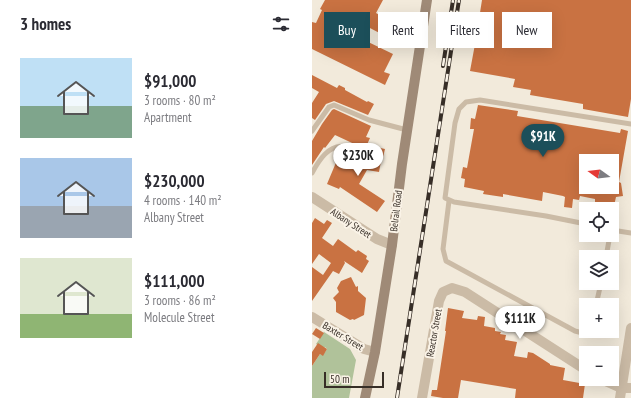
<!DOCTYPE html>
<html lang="en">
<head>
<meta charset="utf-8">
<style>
  :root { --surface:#fff; --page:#f2f2f3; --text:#2b2b33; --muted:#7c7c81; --accent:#1c4f5a }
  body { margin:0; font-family:"PT Sans Narrow",sans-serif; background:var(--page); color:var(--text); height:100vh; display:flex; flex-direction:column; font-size:15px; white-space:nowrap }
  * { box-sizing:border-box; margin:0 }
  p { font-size:13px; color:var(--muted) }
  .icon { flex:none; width:22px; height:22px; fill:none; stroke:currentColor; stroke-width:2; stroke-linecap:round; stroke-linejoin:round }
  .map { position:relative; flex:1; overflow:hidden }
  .sheet { display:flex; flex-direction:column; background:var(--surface); width:312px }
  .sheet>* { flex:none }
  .hud { position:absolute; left:12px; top:12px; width:247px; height:36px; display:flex; gap:8px }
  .needle { width:26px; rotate:285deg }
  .fabs { position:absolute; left:267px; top:154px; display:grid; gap:8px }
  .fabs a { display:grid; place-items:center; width:40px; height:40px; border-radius:0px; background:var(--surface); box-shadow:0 4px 16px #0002; font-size:20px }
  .scale { position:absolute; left:12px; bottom:10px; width:60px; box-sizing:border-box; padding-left:4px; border:2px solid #372e27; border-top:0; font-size:11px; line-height:14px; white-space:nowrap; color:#372e27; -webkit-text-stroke:3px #faf3e7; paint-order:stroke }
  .price { position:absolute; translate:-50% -34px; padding:0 9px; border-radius:14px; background:#fff; color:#222; font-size:13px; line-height:26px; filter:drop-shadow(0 1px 2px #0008) }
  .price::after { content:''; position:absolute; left:50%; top:24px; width:12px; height:9px; margin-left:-6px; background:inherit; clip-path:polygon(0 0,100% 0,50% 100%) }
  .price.current { background:var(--accent); color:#fff }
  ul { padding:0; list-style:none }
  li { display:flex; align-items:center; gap:12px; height:100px; padding:0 20px }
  li span { display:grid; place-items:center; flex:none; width:112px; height:80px; border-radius:0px; color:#555 }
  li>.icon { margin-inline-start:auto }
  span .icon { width:48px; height:48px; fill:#fffc; stroke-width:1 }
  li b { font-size:17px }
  h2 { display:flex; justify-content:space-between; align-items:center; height:48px; padding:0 20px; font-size:17px }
  .chip { padding:0 14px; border-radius:0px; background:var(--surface); box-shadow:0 4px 16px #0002; font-size:14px; line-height:36px }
  .chip.current { background:var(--accent); color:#fff }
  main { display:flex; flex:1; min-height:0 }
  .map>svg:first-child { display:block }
</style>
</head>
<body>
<main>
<section class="sheet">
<h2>3 homes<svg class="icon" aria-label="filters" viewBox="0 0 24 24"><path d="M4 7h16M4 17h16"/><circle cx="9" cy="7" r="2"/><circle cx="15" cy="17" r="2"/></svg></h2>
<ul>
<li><span style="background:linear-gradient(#bfe0f5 60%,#7fa58c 0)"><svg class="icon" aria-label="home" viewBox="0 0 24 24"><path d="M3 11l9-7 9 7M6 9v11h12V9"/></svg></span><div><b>$91,000</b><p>3 rooms · 80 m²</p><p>Apartment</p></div></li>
<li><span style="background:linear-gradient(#a9c7e8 60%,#9aa5b1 0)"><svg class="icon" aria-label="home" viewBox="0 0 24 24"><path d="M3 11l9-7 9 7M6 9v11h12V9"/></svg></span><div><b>$230,000</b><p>4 rooms · 140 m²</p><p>Albany Street</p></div></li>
<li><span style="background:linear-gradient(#dfe7d0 70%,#8fb573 0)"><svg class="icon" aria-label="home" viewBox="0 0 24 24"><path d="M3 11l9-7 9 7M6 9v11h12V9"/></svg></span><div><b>$111,000</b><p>3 rooms · 86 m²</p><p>Molecule Street</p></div></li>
</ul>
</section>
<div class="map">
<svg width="319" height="398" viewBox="0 0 319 398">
  <rect width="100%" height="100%" fill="#f2eadb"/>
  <polygon fill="#b0c29a" points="12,332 38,349 44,360 37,398 0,398 0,366 8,354 11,355 15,349 13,347 11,349 4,344"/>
  <g fill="#c97242" fill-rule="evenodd">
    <polygon points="13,0 71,0 64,13 87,26 83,34 80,32 77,38 56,27 50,39 81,54 72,72 78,74 73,85 0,49 0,22 4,23 10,10 8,9"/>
    <polygon points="170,0 319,0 319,99 316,117 271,109 271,104 218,95 219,90 201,87 203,79 158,71 166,28 163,27 164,18 167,19"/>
    <polygon points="0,75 25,88 27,85 33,88 33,90 55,102 56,101 62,104 56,115 22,101 14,104 3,120 0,118 0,103 7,92 0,88"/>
    <path d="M166,105L206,111L205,116L308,133L309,129L316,131L307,182L309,183L311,196L304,197L302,206L283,202V199L268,196L267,200L261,199L260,208L252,207L253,197L251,196L231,192L230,201L191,194V197L171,194L172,191L152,187L153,179L149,178L151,167L155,168L162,129H158L159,118L163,119ZM274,161H300V187H274Z"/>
    <polygon points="22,109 59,126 54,137 58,138 53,149 23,135 13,148 12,147 0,165 0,141 10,124 20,110"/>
    <polygon points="59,146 73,149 71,157 70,156 67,172 55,170 47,184 73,201 65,212 28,187 27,189 15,184 28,153 40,158 39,161 56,163"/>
    <polygon points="3,218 12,224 15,220 20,223 10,238 21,246 26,239 44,252 46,250 55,256 54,259 57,261 50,273 32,261 33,263 27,274 21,271 0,301 0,267 11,275 19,263 7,254 0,264 0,223"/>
    <polygon points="39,277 44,287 46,286 46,291 54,298 52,315 42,320 41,319 38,320 24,312 24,302 21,298 27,292 25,288 29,281"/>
    <polygon points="136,308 152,311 150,318 165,320 166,316 173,317 172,326 183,328 183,331 189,332 188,334 194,335 193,340 205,342 202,356 215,358 216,352 221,353 238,364 238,365 253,368 251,380 273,384 271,398 203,398 204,389 149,380 146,398 131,398 119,396 120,390 125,390 134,331 133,331"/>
    <polygon points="4,328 12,333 8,339 0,334"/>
    <polygon points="6,343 15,349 11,356 8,354 0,366 0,352"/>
  </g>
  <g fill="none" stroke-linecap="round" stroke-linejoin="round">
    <g stroke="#cbbba6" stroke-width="5">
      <polyline points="0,131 17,107 22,105 57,120 95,130"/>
      <path d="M0,173C6,162 17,143 33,147C39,149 45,152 50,155"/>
      <polyline points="137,201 131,249 134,261 263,331 278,335 279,331"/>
      <polyline points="274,224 234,216 142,202 133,198 143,123 147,109 154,102 168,100 319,124"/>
      <polyline points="300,230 319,233"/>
      <polyline points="294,257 298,235"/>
      <polyline points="284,305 289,283"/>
    </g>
    <g stroke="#cbbba6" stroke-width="10">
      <polyline points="0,197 65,239 80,245"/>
      <polyline points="0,317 52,349 63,352"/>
      <polyline points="289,379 309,388 319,388"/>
      <polyline points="110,398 127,301 131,292 140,288 153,292 274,370"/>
      <polyline points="308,398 319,328"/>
    </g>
    <polyline stroke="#9f8a77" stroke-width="10" points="53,398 63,352 80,245 90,164 115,0"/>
    <g stroke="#372e27" stroke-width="4">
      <g id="rail">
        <polyline points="131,66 141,0"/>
        <polyline points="85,398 147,0"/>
      </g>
    </g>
    <use href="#rail" stroke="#faf3e7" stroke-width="2.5" stroke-dasharray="8" stroke-linecap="butt"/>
  </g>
  <g text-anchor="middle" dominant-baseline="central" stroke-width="4" stroke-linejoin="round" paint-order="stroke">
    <g font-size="10" fill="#372e27" stroke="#faf3e7">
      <text transform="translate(84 211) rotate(-83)">Belrail Road</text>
      <text transform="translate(39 223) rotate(33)">Albany Street</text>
      <text transform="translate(122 333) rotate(-80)">Reactor Street</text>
      <text transform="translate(31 336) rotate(31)">Baxter Street</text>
    </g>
  </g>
</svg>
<div class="fabs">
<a><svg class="needle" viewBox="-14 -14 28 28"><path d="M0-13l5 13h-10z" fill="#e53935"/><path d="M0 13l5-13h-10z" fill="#7c7c81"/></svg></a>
<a><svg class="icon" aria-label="locate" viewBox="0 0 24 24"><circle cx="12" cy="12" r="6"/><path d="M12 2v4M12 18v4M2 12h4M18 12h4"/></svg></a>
<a><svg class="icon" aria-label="layers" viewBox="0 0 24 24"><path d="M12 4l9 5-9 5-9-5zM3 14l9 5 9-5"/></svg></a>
<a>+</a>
<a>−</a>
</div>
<div class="scale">50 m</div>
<b class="price current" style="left:231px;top:158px">$91K</b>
<b class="price" style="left:46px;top:177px">$230K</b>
<b class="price" style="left:208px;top:340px">$111K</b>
<div class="hud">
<a class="chip current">Buy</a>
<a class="chip">Rent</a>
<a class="chip">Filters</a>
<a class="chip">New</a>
</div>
</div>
</main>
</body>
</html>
